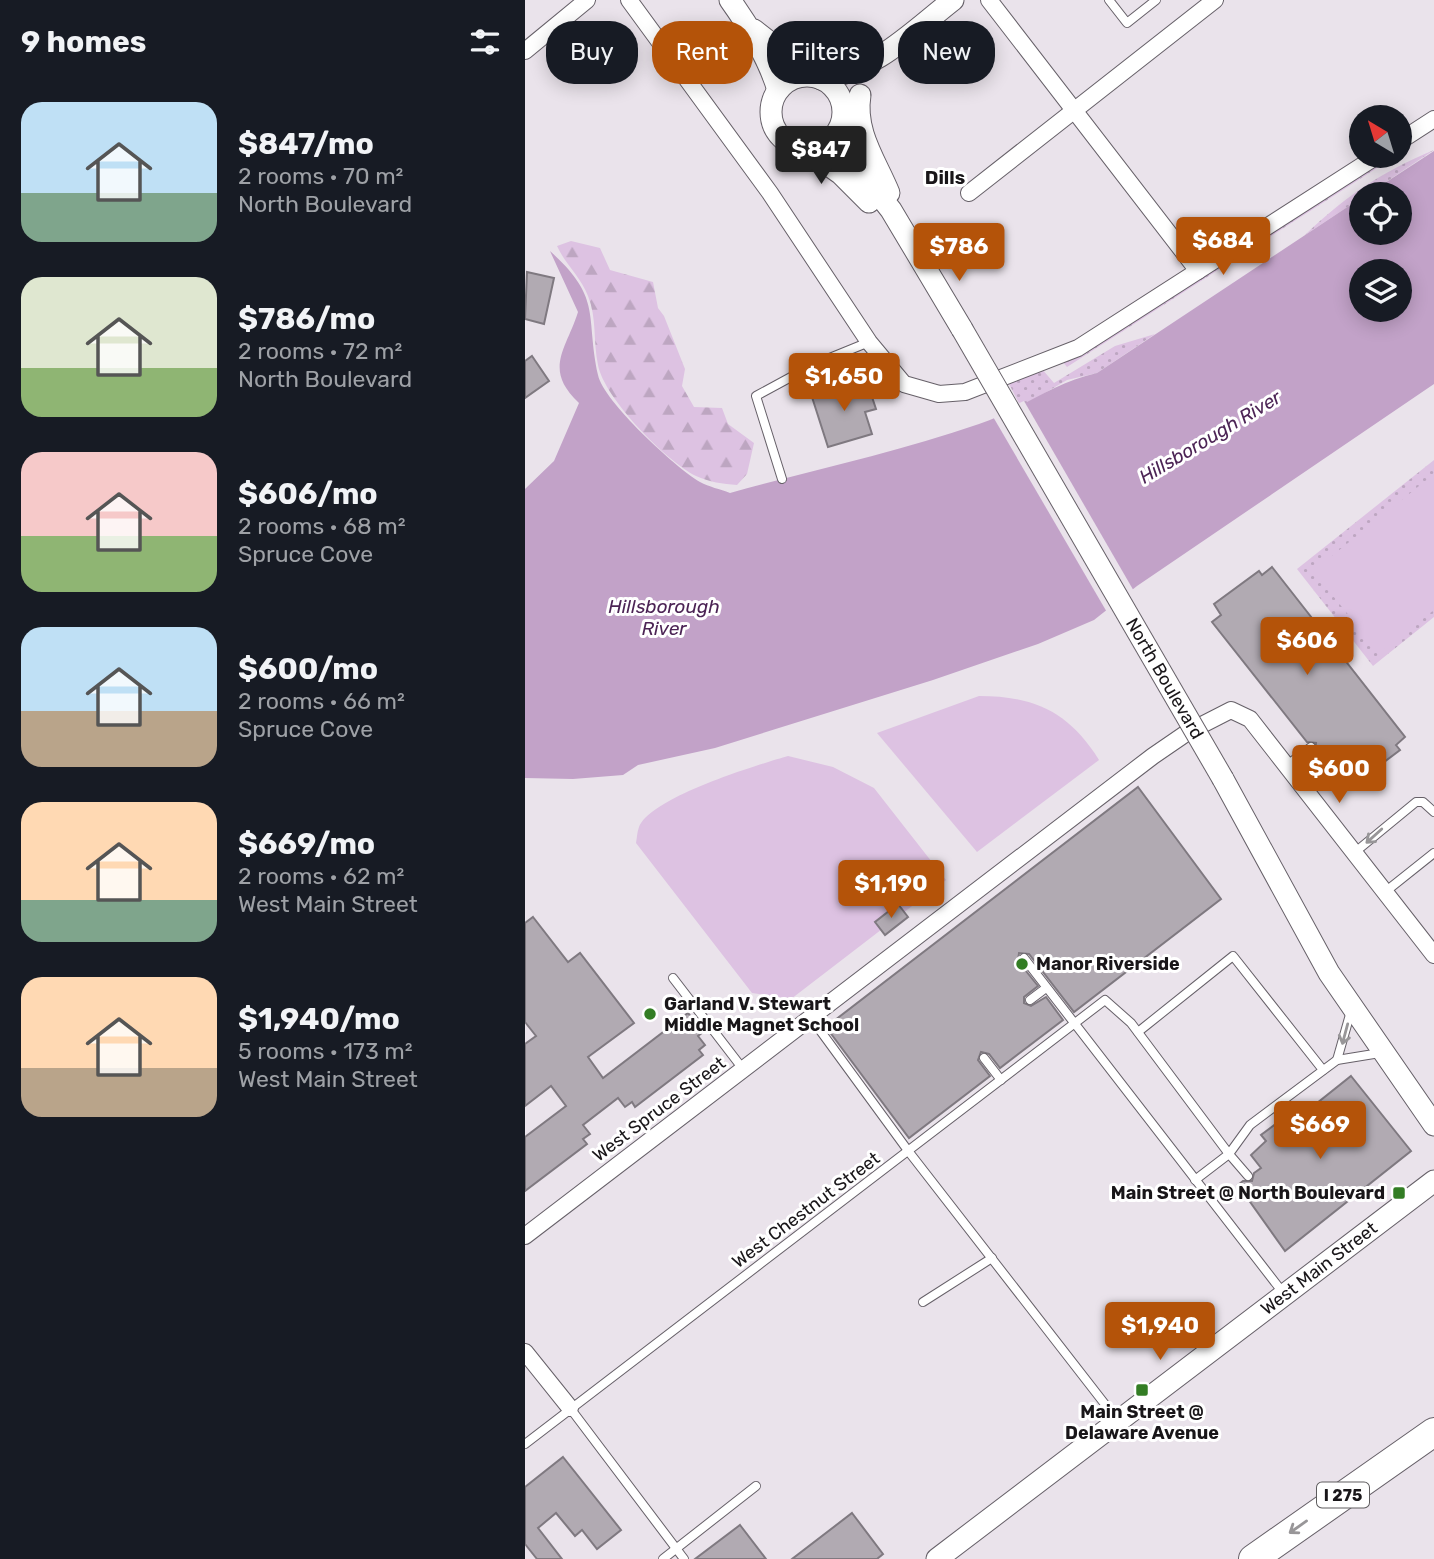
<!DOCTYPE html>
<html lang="en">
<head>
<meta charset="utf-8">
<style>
  :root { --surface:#171b24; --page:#242831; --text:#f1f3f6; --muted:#9ea1a6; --accent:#b45309 }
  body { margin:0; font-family:Rubik,sans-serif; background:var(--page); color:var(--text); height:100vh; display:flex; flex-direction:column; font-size:26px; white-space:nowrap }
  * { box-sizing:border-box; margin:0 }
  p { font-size:23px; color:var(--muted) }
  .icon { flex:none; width:38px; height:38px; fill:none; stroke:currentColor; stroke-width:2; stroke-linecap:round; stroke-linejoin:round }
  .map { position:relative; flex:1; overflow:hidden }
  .details { display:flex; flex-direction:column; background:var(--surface); width:525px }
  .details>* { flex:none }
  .banner { position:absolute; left:21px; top:21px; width:665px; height:63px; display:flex; gap:14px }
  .needle { width:46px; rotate:322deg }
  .fabs { position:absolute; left:824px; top:105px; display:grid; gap:14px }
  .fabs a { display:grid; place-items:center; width:63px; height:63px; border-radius:50%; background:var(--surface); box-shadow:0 4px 18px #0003; font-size:35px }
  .price { position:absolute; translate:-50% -60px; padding:0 16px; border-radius:7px; background:var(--accent); color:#fff; font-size:23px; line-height:46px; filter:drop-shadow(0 2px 4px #0008) }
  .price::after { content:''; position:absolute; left:50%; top:42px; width:21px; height:16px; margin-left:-10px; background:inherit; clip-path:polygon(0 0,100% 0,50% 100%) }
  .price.selected { background:#222; color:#fff }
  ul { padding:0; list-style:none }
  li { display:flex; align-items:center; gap:21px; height:175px; padding:0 21px }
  li span { display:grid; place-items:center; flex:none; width:196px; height:140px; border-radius:21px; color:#555 }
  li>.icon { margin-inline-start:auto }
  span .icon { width:84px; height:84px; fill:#fffc; stroke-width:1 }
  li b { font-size:30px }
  h2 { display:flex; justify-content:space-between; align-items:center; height:84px; padding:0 21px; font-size:30px }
  .chip { padding:0 24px; border-radius:28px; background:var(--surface); box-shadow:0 4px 18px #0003; font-size:24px; line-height:63px }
  .chip.selected { background:var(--accent); color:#fff }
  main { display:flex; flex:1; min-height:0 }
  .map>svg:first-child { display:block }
</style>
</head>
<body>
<main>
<section class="details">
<h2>9 homes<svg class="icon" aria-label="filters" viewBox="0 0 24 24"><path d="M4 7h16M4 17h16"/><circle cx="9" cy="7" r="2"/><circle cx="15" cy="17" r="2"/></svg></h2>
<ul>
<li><span style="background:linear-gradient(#bfe0f5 65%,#7fa58c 0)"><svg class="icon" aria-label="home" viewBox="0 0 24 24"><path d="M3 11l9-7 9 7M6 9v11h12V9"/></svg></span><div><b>$847/mo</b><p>2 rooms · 70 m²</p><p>North Boulevard</p></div></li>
<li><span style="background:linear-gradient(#dfe7d0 65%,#8fb573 0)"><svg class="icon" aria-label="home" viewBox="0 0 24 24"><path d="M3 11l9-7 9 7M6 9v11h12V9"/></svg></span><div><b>$786/mo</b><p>2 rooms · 72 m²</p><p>North Boulevard</p></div></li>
<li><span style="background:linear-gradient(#f6c9c9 60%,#8fb573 0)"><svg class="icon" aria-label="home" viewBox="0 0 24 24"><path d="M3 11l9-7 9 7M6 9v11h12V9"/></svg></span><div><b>$606/mo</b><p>2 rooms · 68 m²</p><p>Spruce Cove</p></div></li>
<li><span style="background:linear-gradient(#bfe0f5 60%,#b9a48a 0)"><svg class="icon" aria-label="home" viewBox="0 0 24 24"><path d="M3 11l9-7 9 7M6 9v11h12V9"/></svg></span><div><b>$600/mo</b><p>2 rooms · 66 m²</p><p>Spruce Cove</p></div></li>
<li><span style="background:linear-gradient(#ffd9b3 70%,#7fa58c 0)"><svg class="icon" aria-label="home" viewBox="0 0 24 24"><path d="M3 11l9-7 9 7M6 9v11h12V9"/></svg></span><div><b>$669/mo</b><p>2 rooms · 62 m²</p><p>West Main Street</p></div></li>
<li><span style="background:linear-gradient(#ffd9b3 65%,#b9a48a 0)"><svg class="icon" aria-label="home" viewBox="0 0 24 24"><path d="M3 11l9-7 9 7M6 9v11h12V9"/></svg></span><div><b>$1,940/mo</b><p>5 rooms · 173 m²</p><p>West Main Street</p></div></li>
</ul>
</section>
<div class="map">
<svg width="909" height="1559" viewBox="0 0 909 1559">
  <defs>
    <pattern id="green-dots" width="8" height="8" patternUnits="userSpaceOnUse" patternTransform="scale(1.75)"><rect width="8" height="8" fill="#ddc2e2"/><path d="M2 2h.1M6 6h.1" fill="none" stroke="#bda6c1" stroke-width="1.8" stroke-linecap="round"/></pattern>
    <pattern id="forest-firs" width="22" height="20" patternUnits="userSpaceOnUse" patternTransform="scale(1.75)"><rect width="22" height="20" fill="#ddc2e2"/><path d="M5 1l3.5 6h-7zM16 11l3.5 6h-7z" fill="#bda6c1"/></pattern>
  </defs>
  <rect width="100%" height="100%" fill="#eae3eb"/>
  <g fill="url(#green-dots)">
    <path d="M909,150L843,194H836V198L780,235C823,194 855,173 909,150Z"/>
    <polygon points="863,156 866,159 542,367 537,361 554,354"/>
    <polygon points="630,334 572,373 542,380 496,407 483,382 517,369 529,383 590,346"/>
    <polygon points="909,460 909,617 848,666 772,569"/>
  </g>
  <path fill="url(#forest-firs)" d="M46,241L75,248L85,270L128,282L133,308L139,316L160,369L157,386L169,407L197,408L203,424L229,443L222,474L212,485C198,484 184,482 171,476C141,461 79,398 73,365C68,341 72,318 63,296C56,277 40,264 32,246Z"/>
  <g fill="#ddc2e2">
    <polygon points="909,474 909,610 854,653 788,571"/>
    <path d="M454,696C509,696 544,712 574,760L452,852L352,733Z"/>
    <path d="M263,756L308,767L349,788L421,880L266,999L227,993L111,843C112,838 112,832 114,827C126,797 232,765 263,756Z"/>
  </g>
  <path fill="#c2a2c8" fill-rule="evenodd" d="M909,151V384L612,586L569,620L513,644L408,680L190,748L113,765L98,775L48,779L0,778V489L29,461L54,403C18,369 41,350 53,312L25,251C78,299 60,314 73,375C78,401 151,468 175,482C184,487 195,489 205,493C288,470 373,452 454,424C497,409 527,383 572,373L836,198V233H875V194H843ZM836,271H875V310H836Z"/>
  <polygon fill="#eae3eb" points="499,401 610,593 583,614 467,415"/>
  <g fill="#b1aab2" stroke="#7f7980" stroke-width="2">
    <polygon points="2,272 29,278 19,324 0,319"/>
    <polygon points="7,356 24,381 0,398 0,361"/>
    <polygon points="330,381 333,391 344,388 351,409 340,412 347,434 303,447 286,394"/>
    <polygon points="747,567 880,737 871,745 875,750 830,784 823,775 814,781 790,752 791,743 782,742 687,622 696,615 689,604 734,571 737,575"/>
    <polygon points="613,787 696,899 549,1012 504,954 494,953 493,961 513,986 499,997 499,1003 506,1006 521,997 538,1020 475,1068 464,1054 456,1052 453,1060 465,1076 384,1138 301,1027"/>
    <polygon points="373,904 383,917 360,935 350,922"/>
    <polygon points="8,917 43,962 55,953 109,1023 63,1057 78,1078 163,1013 178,1032 173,1036 180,1045 174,1050 178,1055 110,1107 107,1102 100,1107 93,1098 58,1125 65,1134 58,1139 62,1144 0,1191 0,1137 41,1106 26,1086 0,1106 0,1044 11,1036 0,1022 0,923"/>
    <polygon points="826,1076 886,1151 760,1251 713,1185 718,1181 727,1181 729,1173 736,1168 726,1155 741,1141 736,1135 777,1104 782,1111"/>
    <polygon points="38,1457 96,1530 72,1549 57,1530 50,1536 31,1513 13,1528 37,1559 12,1559 0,1544 0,1487"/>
    <polygon points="327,1513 358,1554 352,1559 267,1559"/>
    <polygon points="215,1525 241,1559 170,1559"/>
  </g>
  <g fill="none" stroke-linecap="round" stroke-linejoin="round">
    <g stroke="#666068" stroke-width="10">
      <g id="lane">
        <polyline points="584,0 602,23 631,0"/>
        <polyline points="257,479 231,396 290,364 344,342"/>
        <polyline points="761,766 786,747"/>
        <polyline points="829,853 891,802 898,802 909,812"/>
        <polyline points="860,892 909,853"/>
        <polyline points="499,958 759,1294"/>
        <polyline points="148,978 218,1069"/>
        <polyline points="505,1000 521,988"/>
        <polyline points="286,1018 384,1152 593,1421"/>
        <polyline points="613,1032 708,956 798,1070"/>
        <polyline points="459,1058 476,1080"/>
        <polyline points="812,1060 826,1011"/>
        <polyline points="723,1176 704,1154 725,1125 812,1060 855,1053"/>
        <polyline points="398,1302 467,1258"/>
        <polyline points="45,1408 159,1559"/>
        <polyline points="0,1444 580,1000 606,1023 704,1154 670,1180"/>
        <polyline points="138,1559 231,1486"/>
      </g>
    </g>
    <g stroke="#666068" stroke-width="18">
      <g id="street">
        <polyline points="104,0 245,193 344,342 379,384 414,394 440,392 553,348 852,156"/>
        <polyline points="464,0 673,271"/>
        <polyline points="0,51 62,0"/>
        <polyline points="875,141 909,119"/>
        <polyline points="444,193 690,0"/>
        <polyline points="0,1236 628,756 663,732 706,710 725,719 909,955"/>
        <polyline points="0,1352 45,1408"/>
      </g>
    </g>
    <g stroke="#666068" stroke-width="23">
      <g id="secondary">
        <path d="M205,0C225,28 243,57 253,90"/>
        <polyline points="229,30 288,76"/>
        <circle cx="282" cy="112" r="36"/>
        <path d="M296,79C350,71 387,32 428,0"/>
        <path d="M335,95C329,132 351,161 364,193"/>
        <polyline points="313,131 321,153 366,210 437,329"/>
        <polyline points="279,148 316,174 344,202"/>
        <polyline points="698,779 804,973 909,1125"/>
        <path id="s1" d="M412,1559L909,1181"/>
      </g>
    </g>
    <g stroke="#666068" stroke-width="30">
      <polyline id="highway" points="728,1559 909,1432"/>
    </g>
    <use href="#lane" stroke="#fff" stroke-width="8"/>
    <use href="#street" stroke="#fff" stroke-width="16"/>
    <use href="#secondary" stroke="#fff" stroke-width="21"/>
    <use href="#highway" stroke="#fff" stroke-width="28"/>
    <g stroke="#666068" stroke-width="23" stroke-linecap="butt">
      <g id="secondary-bridge">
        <path id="s2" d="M437,329L698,779"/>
      </g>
    </g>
    <use href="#secondary-bridge" stroke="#fff" stroke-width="21"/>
  </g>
  <defs><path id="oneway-shaft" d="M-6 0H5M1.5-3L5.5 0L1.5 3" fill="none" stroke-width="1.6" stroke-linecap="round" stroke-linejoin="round" transform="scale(1.75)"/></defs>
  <g stroke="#989698">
    <use href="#oneway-shaft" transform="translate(849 836) rotate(138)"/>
    <use href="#oneway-shaft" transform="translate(820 1034) rotate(105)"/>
    <use href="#oneway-shaft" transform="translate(773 1527) rotate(145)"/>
  </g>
  <g fill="#337d24" stroke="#fff" stroke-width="2.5">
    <circle cx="497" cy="964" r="7"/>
    <circle cx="125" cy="1014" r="7"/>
    <rect x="867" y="1186" width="14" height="14" rx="3.5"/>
    <rect x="610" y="1383" width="14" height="14" rx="3.5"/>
  </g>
  <g text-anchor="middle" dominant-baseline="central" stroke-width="6" stroke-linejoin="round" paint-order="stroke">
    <rect fill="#fff" stroke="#5e5c5e" stroke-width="2" x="792" y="1482.5" width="52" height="25" rx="5"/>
    <g font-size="16" font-weight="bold" fill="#191619">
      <text x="818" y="1495">I 275</text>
    </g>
    <g font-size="18" fill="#191619" stroke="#fff">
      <text stroke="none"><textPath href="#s2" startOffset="404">North Boulevard</textPath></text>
      <text transform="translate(134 1109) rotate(-37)">West Spruce Street</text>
      <text transform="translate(281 1210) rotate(-37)">West Chestnut Street</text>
      <text stroke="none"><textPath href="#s1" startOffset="480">West Main Street</textPath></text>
    </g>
    <g font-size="18" font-weight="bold" fill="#191619" stroke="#fff" text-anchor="start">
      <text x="511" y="964">Manor Riverside</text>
      <text x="139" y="1004">Garland V. Stewart<tspan x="139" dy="21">Middle Magnet School</tspan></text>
      <text x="860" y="1193" text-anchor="end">Main Street @ North Boulevard</text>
      <text x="617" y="1412" text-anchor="middle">Main Street @<tspan x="617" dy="21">Delaware Avenue</tspan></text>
    </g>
    <g font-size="19" font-weight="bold" fill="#191619" stroke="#fff">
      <text x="420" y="177">Dills</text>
    </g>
    <g font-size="19" font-style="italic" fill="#4c2455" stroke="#fff">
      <text transform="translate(685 437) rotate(-31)">Hillsborough River</text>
      <text x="139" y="606">Hillsborough<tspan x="139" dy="22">River</tspan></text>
    </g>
  </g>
</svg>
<div class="fabs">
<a><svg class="needle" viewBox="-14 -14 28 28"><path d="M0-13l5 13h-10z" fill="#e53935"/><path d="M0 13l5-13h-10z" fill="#9ea1a6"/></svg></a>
<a><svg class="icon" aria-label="locate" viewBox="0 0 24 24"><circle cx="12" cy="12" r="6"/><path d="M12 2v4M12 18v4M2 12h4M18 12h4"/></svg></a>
<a><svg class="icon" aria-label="layers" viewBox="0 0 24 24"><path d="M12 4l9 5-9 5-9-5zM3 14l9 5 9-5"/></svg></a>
</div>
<b class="price selected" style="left:296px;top:186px">$847</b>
<b class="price" style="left:698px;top:277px">$684</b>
<b class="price" style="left:434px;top:283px">$786</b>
<b class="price" style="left:319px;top:413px">$1,650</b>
<b class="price" style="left:782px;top:677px">$606</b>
<b class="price" style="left:814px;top:805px">$600</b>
<b class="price" style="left:366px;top:920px">$1,190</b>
<b class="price" style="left:795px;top:1161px">$669</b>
<b class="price" style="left:635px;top:1362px">$1,940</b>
<div class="banner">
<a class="chip">Buy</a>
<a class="chip selected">Rent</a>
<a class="chip">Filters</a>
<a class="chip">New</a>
</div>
</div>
</main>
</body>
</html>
